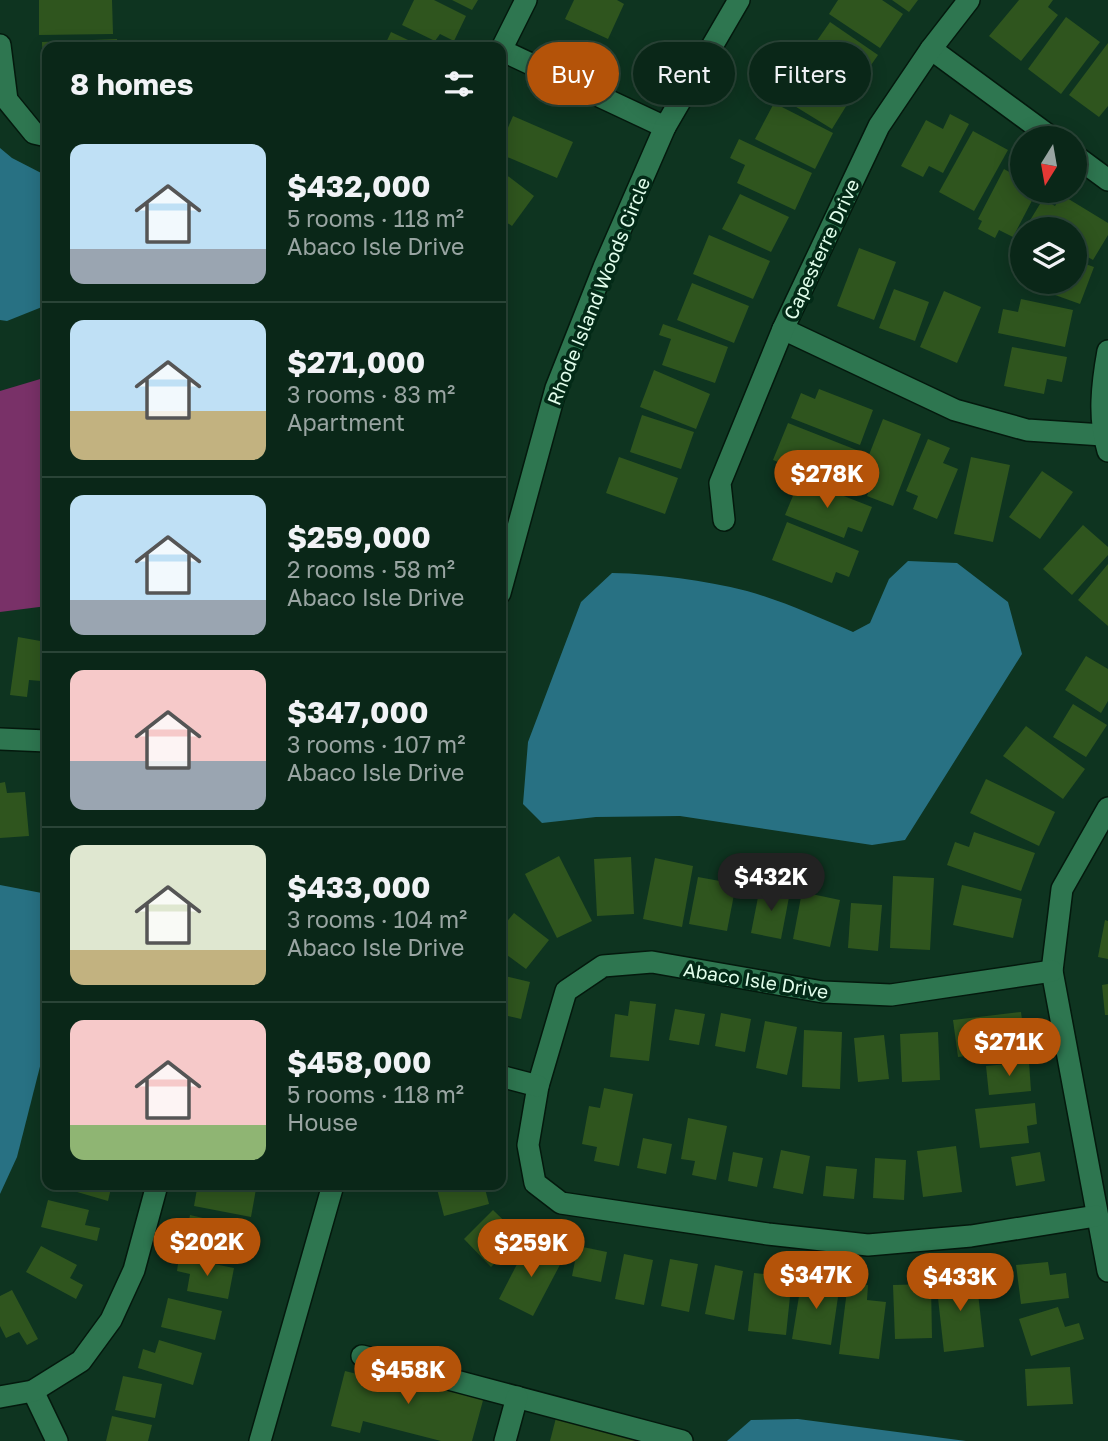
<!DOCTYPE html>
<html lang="en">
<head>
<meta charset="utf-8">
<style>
  :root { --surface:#0a2718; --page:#132f21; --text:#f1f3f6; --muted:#99a5a2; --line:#2a4437; --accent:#b45309 }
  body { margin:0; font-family:"Golos Text",sans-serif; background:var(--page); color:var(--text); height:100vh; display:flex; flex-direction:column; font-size:26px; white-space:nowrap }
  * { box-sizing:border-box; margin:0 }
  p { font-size:23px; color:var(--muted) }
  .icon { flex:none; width:38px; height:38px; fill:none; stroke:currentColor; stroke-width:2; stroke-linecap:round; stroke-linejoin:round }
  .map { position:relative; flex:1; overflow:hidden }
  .sheet { position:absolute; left:42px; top:42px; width:464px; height:1148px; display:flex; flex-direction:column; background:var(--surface); border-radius:14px; box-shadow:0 4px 18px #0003,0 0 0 2px var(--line) }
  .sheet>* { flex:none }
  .guide { position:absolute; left:527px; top:42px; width:476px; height:63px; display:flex; gap:14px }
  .needle { width:46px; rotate:191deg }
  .buttons { position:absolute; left:1010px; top:126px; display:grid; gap:14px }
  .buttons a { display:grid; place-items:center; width:77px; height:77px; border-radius:50%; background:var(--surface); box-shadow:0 4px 18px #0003,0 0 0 2px var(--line); font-size:35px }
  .price { position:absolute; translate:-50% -60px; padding:0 16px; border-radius:24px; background:var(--accent); color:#fff; font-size:23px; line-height:46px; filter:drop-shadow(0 2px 4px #0008) }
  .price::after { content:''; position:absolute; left:50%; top:42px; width:21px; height:16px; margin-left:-10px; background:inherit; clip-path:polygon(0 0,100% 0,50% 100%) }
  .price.selected { background:#222; color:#fff }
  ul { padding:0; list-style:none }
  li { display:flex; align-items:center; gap:21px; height:175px; padding:0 28px }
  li+li { border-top:2px solid var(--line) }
  li span { display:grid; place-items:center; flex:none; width:196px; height:140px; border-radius:14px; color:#555 }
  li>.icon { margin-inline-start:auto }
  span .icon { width:84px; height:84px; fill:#fffc; stroke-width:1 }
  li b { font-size:30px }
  h2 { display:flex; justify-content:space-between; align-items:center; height:84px; padding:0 28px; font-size:30px }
  .chip { padding:0 24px; border-radius:32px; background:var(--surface); box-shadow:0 4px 18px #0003,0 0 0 2px var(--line); font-size:24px; line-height:63px }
  .chip.selected { background:var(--accent); color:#fff }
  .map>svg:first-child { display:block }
</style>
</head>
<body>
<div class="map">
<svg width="1108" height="1441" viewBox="0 0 1108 1441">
  <rect width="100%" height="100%" fill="#0e3420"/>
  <polygon fill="#793168" points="47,377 47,606 0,612 0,391"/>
  <g fill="#287183">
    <polygon points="0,148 12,158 47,176 47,305 7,321 0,320"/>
    <path d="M908,561L957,563L1008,602L1022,654L905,840L872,845L680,816L596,817L542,823L523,804L528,742L581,602L612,573C657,574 703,580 747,591C783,601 818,617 853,632L870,623L889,579Z"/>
    <polygon points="0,885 47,894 47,1039 17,1157 0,1194"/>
    <polygon points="798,1419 966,1441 727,1441 751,1420"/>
  </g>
  <g fill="#2f551e">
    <polygon points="39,0 112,0 113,34 39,35"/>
    <polygon points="414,0 434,0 466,16 454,41 440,34 435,41 402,25"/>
    <polygon points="452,0 478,0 472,10"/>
    <polygon points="574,0 617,0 624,4 608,39 565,19"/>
    <polygon points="838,0 882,0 903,14 880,48 829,14"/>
    <polygon points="892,0 918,0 909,12"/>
    <polygon points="1019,0 1053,0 1048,7 1058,15 1021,61 989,36"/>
    <polygon points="1066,17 1100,42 1061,94 1028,69"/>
    <polygon points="830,22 878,55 855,88 807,55"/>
    <polygon points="391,32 423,47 384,47"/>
    <polygon points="117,39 118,47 47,47 47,68 43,68 42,42"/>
    <polygon points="239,40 282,46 281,47 238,47"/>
    <polygon points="1108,43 1108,106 1099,117 1069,95"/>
    <polygon points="790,56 853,95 832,129 780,97 787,85 776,79"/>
    <polygon points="774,103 833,133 815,169 755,139"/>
    <polygon points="950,114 969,124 943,173 929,166 923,177 901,166 926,120 943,129"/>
    <polygon points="513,116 573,142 557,178 500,154 500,146"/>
    <polygon points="973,131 1008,150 974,211 939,192"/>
    <polygon points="739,139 812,173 795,210 737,183 745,165 730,158"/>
    <polygon points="1004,169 1018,177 1022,169 1022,191 1037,191 1013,237 999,230 995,238 978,229 982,221 978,219"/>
    <polygon points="500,170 534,196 512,226 500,218"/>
    <polygon points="740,194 789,217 771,252 722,229"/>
    <polygon points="1062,195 1108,223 1108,235 1093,260 1074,249 1074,229 1041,229 1029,222 1043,199 1055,206"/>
    <polygon points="709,235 770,261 753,299 693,274"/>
    <polygon points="859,248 896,262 874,320 837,306"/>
    <polygon points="1074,260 1094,267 1080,304 1019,282 1074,282"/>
    <polygon points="692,283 749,306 734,343 677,320"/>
    <polygon points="894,289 929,302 915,341 879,328"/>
    <polygon points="944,291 981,307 957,363 920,347"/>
    <polygon points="1021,299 1073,310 1065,347 998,333 1003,309 1018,312"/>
    <polygon points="663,324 728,347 715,383 662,365 671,339 659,335"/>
    <polygon points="1012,347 1067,357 1062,382 1047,379 1044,394 1004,386"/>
    <polygon points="654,370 710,394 696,429 640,407"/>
    <polygon points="819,389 873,410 860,445 791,418 801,393 815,399"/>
    <polygon points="642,415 694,432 681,469 630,452"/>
    <polygon points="883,419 921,434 893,506 867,496 872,483 860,478"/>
    <polygon points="788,423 859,451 844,488 773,460"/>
    <polygon points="928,439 950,448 943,463 958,469 937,519 913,509 918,496 906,491"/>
    <polygon points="619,457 678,478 665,514 606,493"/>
    <polygon points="971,457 1010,465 993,542 954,534"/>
    <polygon points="1042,471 1073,492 1040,539 1009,517"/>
    <polygon points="800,479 872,507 862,532 848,527 844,538 785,515"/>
    <polygon points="787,522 859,551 849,577 836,572 832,583 772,560"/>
    <polygon points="1083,525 1108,547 1108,555 1072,595 1043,569"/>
    <polygon points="1108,564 1108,626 1078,600"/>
    <polygon points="18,637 46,642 41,681 29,680 27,697 10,695"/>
    <polygon points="1086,656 1108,669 1108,701 1101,713 1065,690"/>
    <polygon points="1073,704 1107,725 1086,757 1053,737"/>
    <polygon points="1026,726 1085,769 1063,799 1003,756"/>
    <polygon points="986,779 1055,812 1039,846 970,813"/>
    <polygon points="5,782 7,793 25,792 29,836 0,838 0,783"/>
    <polygon points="974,832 1035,853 1021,891 947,865 955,842 969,847"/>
    <polygon points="559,856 592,921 557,938 525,874"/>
    <polygon points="631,857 634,914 597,916 594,859"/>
    <polygon points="655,858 693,866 682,927 643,919"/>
    <polygon points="893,876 934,878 930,950 890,948"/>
    <polygon points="698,877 736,884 727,931 689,924"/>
    <polygon points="962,885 1022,899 1013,938 953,925"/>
    <polygon points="760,887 790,892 781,939 751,933"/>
    <polygon points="802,892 840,900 830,947 793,939"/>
    <polygon points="851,903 882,905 878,951 848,948"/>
    <polygon points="514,913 549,940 526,969 500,950 500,930"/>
    <polygon points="1105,920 1108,921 1108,959 1098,957"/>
    <polygon points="500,975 530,982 521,1019 500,1014"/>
    <polygon points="1108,984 1108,1015 1105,1015 1102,985"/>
    <polygon points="630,1001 656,1004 649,1061 610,1057 615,1014 628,1016"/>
    <polygon points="675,1009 705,1014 699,1045 669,1040"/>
    <polygon points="1021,1012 1026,1049 958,1057 953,1020"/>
    <polygon points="721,1013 751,1019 745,1052 715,1046"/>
    <polygon points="765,1021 797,1027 787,1075 756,1068"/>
    <polygon points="804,1030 842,1032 840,1089 802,1087"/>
    <polygon points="938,1032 940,1080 902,1082 900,1034"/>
    <polygon points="884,1035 889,1079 858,1082 854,1038"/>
    <polygon points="1029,1062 1031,1091 989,1095 986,1066"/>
    <polygon points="604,1088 633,1094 619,1166 594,1161 597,1147 582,1144 589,1106 600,1108"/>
    <polygon points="1035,1103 1037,1124 1027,1126 1029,1143 980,1148 975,1109"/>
    <polygon points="688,1118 727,1126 716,1180 692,1175 695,1161 681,1159"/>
    <polygon points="643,1138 672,1144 666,1174 637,1168"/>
    <polygon points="956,1146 962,1192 923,1197 917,1151"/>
    <polygon points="781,1150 810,1156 803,1194 773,1188"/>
    <polygon points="733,1152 763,1158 757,1187 728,1181"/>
    <polygon points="1040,1152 1045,1181 1016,1186 1011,1157"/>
    <polygon points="875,1158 906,1160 904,1200 873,1198"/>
    <polygon points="826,1166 857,1169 854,1199 823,1196"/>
    <polygon points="53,1185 99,1185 111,1188 108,1201"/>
    <polygon points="216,1185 237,1185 256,1189 251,1217 194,1206 197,1189 214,1192"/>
    <polygon points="436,1185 484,1185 489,1204 444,1216"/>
    <polygon points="48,1200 89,1210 85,1225 100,1228 97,1241 41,1227"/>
    <polygon points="493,1210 521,1237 491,1267 464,1239"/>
    <polygon points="190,1215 246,1228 238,1260 183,1247"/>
    <polygon points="529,1241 563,1259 533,1316 499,1299"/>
    <polygon points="41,1246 77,1265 70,1278 83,1285 76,1299 26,1272"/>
    <polygon points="578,1246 607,1252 601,1282 572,1276"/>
    <polygon points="624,1254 653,1260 644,1305 615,1299"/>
    <polygon points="179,1257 234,1268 228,1299 187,1291 190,1274 177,1271"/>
    <polygon points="670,1259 698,1264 689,1312 661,1306"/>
    <polygon points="1048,1262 1050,1275 1066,1273 1069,1298 1021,1304 1016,1265"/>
    <polygon points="715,1265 743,1271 734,1320 705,1314"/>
    <polygon points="754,1273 792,1277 786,1335 748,1331"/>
    <polygon points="976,1275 984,1347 944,1352 936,1280"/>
    <polygon points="802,1278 840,1283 831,1345 792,1339"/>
    <polygon points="848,1282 868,1285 867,1300 886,1302 879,1359 839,1354"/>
    <polygon points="931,1284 932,1338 895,1339 893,1285"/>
    <polygon points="12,1290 38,1339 27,1345 19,1332 6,1338 0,1326 0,1296"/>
    <polygon points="168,1298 222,1311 215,1340 161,1327"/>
    <polygon points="1058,1307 1065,1327 1079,1323 1084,1339 1031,1356 1019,1319"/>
    <polygon points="159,1340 202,1353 193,1385 138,1368 143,1349 155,1353"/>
    <polygon points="380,1367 485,1393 472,1441 441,1441 363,1421 360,1433 331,1426 345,1371 377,1379"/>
    <polygon points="1070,1367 1073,1404 1027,1406 1025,1369"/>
    <polygon points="123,1376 162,1384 155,1418 115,1410"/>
    <polygon points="557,1414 656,1441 550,1441"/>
    <polygon points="112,1416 152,1425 148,1441 106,1441"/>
  </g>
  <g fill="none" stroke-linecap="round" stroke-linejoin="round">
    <g stroke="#04190d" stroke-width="24">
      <g id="minor">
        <polyline points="0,45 7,100 34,133 47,136"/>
        <polyline points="931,49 1052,138"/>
        <polyline points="501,50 665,127"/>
        <polyline points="500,52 526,0"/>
        <polyline points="1074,155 1108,180"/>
        <polyline points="783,329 955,410 1027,430 1103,435"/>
        <path d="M1108,351C1102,384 1098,418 1108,451"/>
        <polyline points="724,520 720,483 783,329 879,126 931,49 969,0"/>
        <polyline points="500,593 556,388 604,267 665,127 739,0"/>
        <polyline points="0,739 47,741"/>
        <polyline points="1108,808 1062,889 1052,971 1108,1271"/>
        <polyline points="1052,971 891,995 823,992 652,962 603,966 566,991 538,1086 528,1145 535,1183 561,1203 768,1234 868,1245 971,1236 1096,1216"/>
        <polyline points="500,1076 538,1086"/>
        <polyline points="362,1356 682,1441"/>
        <polyline points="33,1391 57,1441"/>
        <polyline points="0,1397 33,1391 81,1361 111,1320 134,1270 157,1185"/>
        <polyline points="260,1441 333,1185"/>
        <polyline points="505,1441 517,1397"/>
      </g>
    </g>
    <use href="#minor" stroke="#2e7650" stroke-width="21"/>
  </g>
  <g text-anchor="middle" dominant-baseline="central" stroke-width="7" stroke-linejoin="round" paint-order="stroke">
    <g font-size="19" fill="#e1fdeb" stroke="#032a17">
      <text transform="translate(821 249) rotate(-65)">Capesterre Drive</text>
      <text transform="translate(598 291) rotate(-68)">Rhode Island Woods Circle</text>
      <text transform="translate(756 980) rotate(9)">Abaco Isle Drive</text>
    </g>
  </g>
</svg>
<div class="buttons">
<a><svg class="needle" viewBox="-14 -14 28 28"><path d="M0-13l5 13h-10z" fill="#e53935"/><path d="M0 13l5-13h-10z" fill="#99a5a2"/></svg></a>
<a><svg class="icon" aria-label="layers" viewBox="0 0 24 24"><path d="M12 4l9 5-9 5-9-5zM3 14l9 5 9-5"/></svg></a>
</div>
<b class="price" style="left:827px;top:510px">$278K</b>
<b class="price selected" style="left:771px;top:913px">$432K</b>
<b class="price" style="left:1009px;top:1078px">$271K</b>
<b class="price" style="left:207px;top:1278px">$202K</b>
<b class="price" style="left:531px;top:1279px">$259K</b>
<b class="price" style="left:816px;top:1311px">$347K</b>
<b class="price" style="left:960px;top:1313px">$433K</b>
<b class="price" style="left:408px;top:1406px">$458K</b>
<div class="guide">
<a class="chip selected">Buy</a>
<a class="chip">Rent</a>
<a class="chip">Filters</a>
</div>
<section class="sheet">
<h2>8 homes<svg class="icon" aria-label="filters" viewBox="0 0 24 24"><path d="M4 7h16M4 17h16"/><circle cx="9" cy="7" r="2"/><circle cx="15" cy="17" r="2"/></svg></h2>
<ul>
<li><span style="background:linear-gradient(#bfe0f5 75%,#9aa5b1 0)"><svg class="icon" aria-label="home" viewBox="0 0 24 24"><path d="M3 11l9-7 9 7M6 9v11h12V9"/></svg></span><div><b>$432,000</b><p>5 rooms · 118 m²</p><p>Abaco Isle Drive</p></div></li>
<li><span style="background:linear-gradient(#bfe0f5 65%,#c2b280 0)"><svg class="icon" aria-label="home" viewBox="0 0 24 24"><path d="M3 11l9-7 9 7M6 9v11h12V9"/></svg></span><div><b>$271,000</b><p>3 rooms · 83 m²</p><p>Apartment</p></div></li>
<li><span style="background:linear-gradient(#bfe0f5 75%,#9aa5b1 0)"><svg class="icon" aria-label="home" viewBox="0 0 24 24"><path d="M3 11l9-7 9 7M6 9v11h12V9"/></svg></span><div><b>$259,000</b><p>2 rooms · 58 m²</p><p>Abaco Isle Drive</p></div></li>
<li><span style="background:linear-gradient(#f6c9c9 65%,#9aa5b1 0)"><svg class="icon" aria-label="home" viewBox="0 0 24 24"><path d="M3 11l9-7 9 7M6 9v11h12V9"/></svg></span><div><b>$347,000</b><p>3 rooms · 107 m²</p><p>Abaco Isle Drive</p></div></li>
<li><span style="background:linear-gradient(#dfe7d0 75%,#c2b280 0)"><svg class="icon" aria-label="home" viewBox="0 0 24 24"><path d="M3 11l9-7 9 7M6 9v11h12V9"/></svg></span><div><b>$433,000</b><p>3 rooms · 104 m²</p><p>Abaco Isle Drive</p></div></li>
<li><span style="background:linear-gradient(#f6c9c9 75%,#8fb573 0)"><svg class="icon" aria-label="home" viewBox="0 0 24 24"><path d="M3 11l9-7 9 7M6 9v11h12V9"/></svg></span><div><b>$458,000</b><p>5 rooms · 118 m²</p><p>House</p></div></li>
</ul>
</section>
</div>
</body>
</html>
